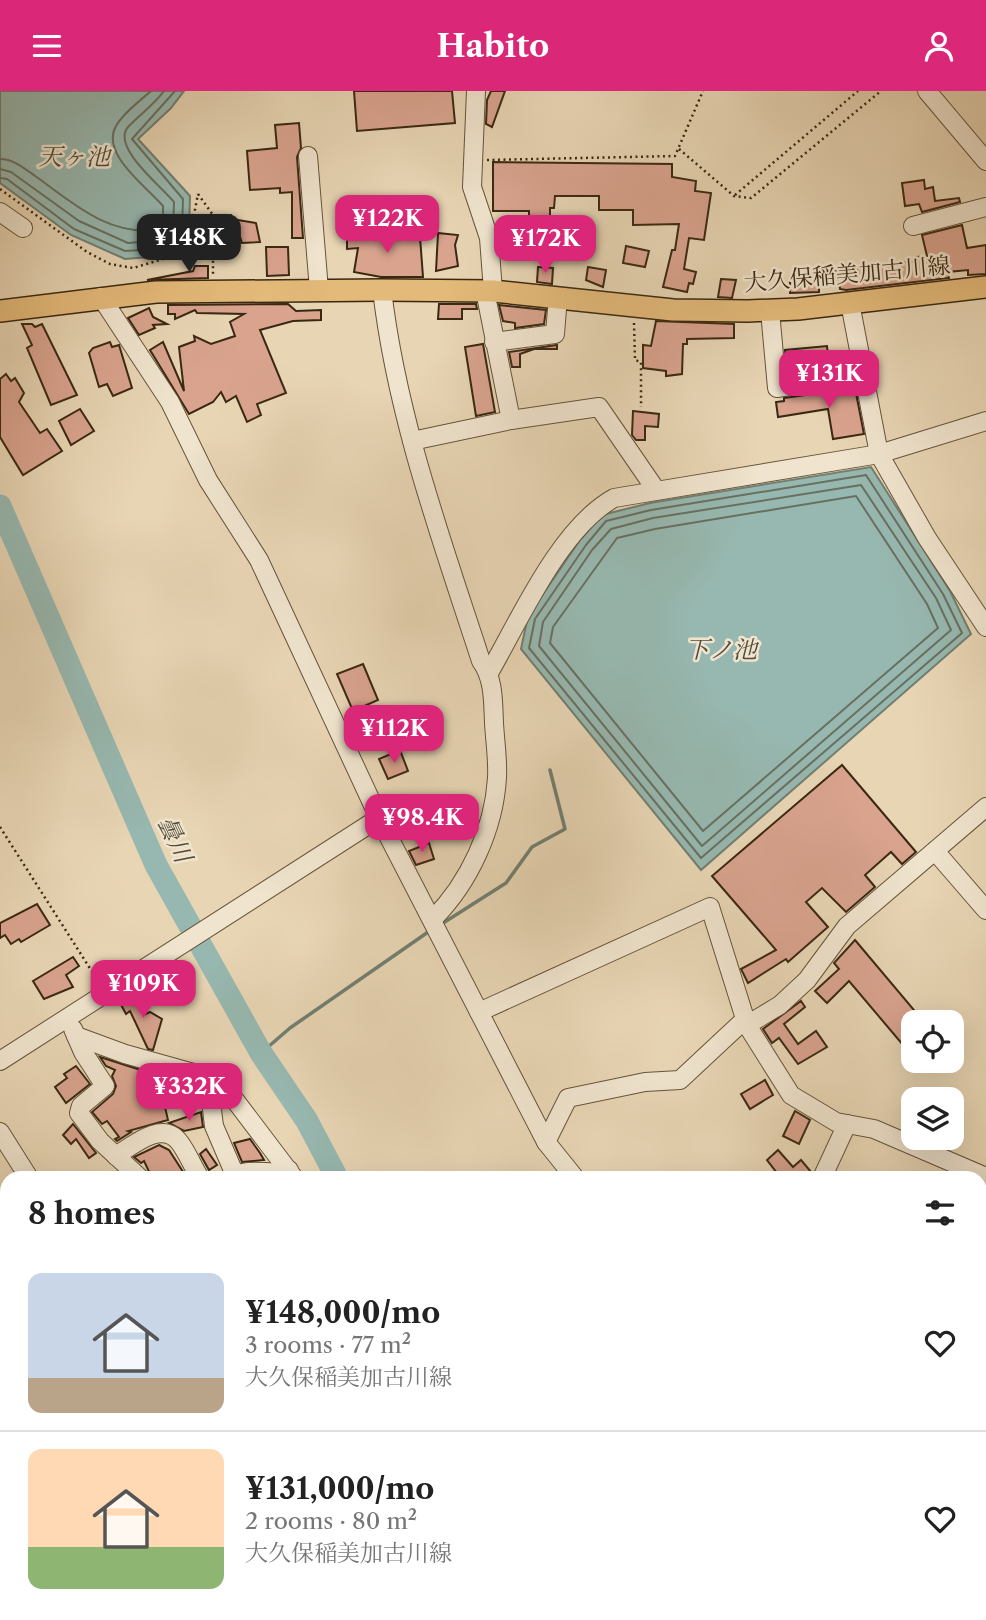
<!DOCTYPE html>
<html lang="en">
<head>
<meta charset="utf-8">
<style>
  :root { --surface:#fff; --page:#f2f2f2; --text:#222; --muted:#767676; --line:#e0e0e0; --accent:#db2777 }
  body { margin:0; font-family:"Libre Caslon Text","Noto Serif JP",serif; background:var(--page); color:var(--text); height:100vh; display:flex; flex-direction:column; font-size:26px; white-space:nowrap }
  * { box-sizing:border-box; margin:0 }
  p { font-size:23px; color:var(--muted) }
  .icon { flex:none; width:38px; height:38px; fill:none; stroke:currentColor; stroke-width:2; stroke-linecap:round; stroke-linejoin:round }
  .map { position:relative; flex:1; overflow:hidden }
  .drawer { position:absolute; left:0px; top:1080px; width:987px; height:450px; display:flex; flex-direction:column; background:var(--surface); border-radius:21px 21px 0 0; box-shadow:0 7px 28px #0002 }
  .drawer>* { flex:none }
  .fabs { position:absolute; left:901px; top:919px; display:grid; gap:14px }
  .fabs a { display:grid; place-items:center; width:63px; height:63px; border-radius:14px; background:var(--surface); box-shadow:0 7px 28px #0002; font-size:35px }
  .price { position:absolute; translate:-50% -60px; padding:0 16px; border-radius:14px; background:var(--accent); color:#fff; font-size:23px; line-height:46px; filter:drop-shadow(0 2px 4px #0008) }
  .price::after { content:''; position:absolute; left:50%; top:42px; width:21px; height:16px; margin-left:-10px; background:inherit; clip-path:polygon(0 0,100% 0,50% 100%) }
  .price.selected { background:#222; color:#fff }
  ul { padding:0; list-style:none }
  li { display:flex; align-items:center; gap:21px; height:175px; padding:0 28px }
  li+li { border-top:2px solid var(--line) }
  li span { display:grid; place-items:center; flex:none; width:196px; height:140px; border-radius:14px; color:#555 }
  li>.icon { margin-inline-start:auto }
  span .icon { width:84px; height:84px; fill:#fffc; stroke-width:1 }
  li b { font-size:30px }
  h2 { display:flex; justify-content:space-between; align-items:center; height:84px; padding:0 28px; font-size:30px }
  header { display:flex; justify-content:space-between; align-items:center; height:91px; padding:0 28px; background:var(--accent); color:#fff; font-size:32px; font-weight:700 }
  .map>svg:first-child { display:block }
</style>
</head>
<body>
<header><svg class="icon" aria-label="menu" viewBox="0 0 24 24"><path d="M4 6h16M4 12h16M4 18h16"/></svg>Habito<svg class="icon" aria-label="person" viewBox="0 0 24 24"><circle cx="12" cy="8" r="4"/><path d="M4 21q1-7 8-7t8 7"/></svg></header>
<div class="map">
<svg width="986" height="1529" viewBox="0 0 986 1529">
  <rect width="100%" height="100%" fill="#e8d5b4"/>
  <filter id="stains"><feTurbulence type="fractalNoise" baseFrequency=".00286" numOctaves="4"/><feColorMatrix values="0 0 0 0 .2 0 0 0 0 .09 0 0 0 0 .02 0 0 0 .5 -.17"/></filter>
  <radialGradient id="worn" r=".72"><stop offset=".6" stop-color="#630" stop-opacity="0"/><stop offset="1" stop-color="#630" stop-opacity=".3"/></radialGradient>
  <g fill="#97b8b0" stroke="#727f71" stroke-width="2">
    <polygon points="0,0 184,0 171,17 138,48 190,105 189,141 176,164 125,168 71,144 0,92"/>
    <polygon points="871,376 950,500 971,543 701,779 521,558 528,525 580,449 602,424 650,412"/>
  </g>
  <g fill="none" stroke-linecap="round" stroke-linejoin="round">
    <g stroke="#687061" stroke-width="2">
      <path d="M0,68C15,68 26,79 38,87C76,115 110,145 159,139L163,133V115C147,96 100,63 116,35C124,21 140,10 151,0"/>
      <path d="M0,78L11,81L79,130L128,152L166,149L173,137L174,111C161,95 111,56 128,36C140,23 154,14 164,0"/>
      <polyline points="0,87 7,88 74,138 125,160 171,157 182,139 183,108 132,48 175,0"/>
      <polygon points="866,384 943,503 962,542 701,767 529,557 535,528 586,454 606,430 651,419"/>
      <polygon points="861,394 936,507 951,539 702,755 539,555 543,531 592,459 611,438 653,427"/>
      <polygon points="856,405 927,513 938,537 703,740 550,552 553,536 617,447 655,438"/>
    </g>
    <g stroke="#727f71" stroke-width="3.5">
      <polyline points="440,834 506,792 532,756 565,738 550,679"/>
      <polyline points="261,962 290,937 431,839"/>
    </g>
    <g stroke="#97b8b0" stroke-width="23">
      <polyline points="0,415 156,774 261,962 307,1030 337,1087"/>
      <polyline points="457,1522 460,1529"/>
    </g>
  </g>
  <g fill="#d9a38e" stroke="#3a2912" stroke-width="2">
    <polygon points="354,0 452,0 455,32 357,40"/>
    <polygon points="491,0 505,0 492,36 486,33 487,9"/>
    <polygon points="299,32 301,57 297,66 303,147 292,147 292,101 280,102 280,97 250,99 247,60 277,57 275,34"/>
    <polygon points="493,71 672,73 672,86 696,90 695,100 711,102 704,149 689,147 684,178 696,181 693,193 689,192 687,201 663,196 672,159 675,159 679,133 633,134 633,119 599,119 599,105 555,105 554,117 550,117 550,129 529,128 529,120 493,120"/>
    <polygon points="924,89 925,98 933,96 935,110 959,107 960,111 922,121 919,113 905,115 902,92"/>
    <polygon points="231,124 232,128 256,132 260,151 242,152 240,146 224,146 221,142 221,125"/>
    <polygon points="962,134 967,157 986,154 986,183 968,184 968,179 948,181 949,187 846,199 840,198 838,184 819,195 819,201 790,202 790,186 917,170 917,166 927,165 922,144"/>
    <polygon points="384,141 384,146 420,146 423,186 381,186 354,181 358,157 347,158 347,143"/>
    <polygon points="438,142 458,144 455,154 458,175 436,180"/>
    <polygon points="626,155 649,160 645,176 623,172"/>
    <polygon points="266,156 288,156 289,184 267,185"/>
    <polygon points="195,175 208,175 208,187 147,189 193,180"/>
    <polygon points="538,176 553,177 552,193 537,191"/>
    <polygon points="588,176 606,179 603,196 586,189"/>
    <polygon points="721,188 736,189 732,207 718,206"/>
    <polygon points="288,213 296,220 321,219 321,229 293,230 260,239 286,302 257,313 261,324 247,331 236,305 226,311 221,301 213,311 189,323 150,259 163,251 184,300 179,256 195,250 194,245 211,253 235,245 230,231 244,223 197,222 195,219 175,228 175,223 168,223 168,214"/>
    <polygon points="439,213 476,213 477,218 462,218 462,228 438,228"/>
    <polygon points="499,214 546,219 544,233 515,237 515,232 503,230"/>
    <polygon points="149,217 153,226 167,233 153,234 155,237 139,244 128,227"/>
    <polygon points="656,230 734,233 734,247 687,248 687,253 683,253 682,283 666,285 666,280 643,277 643,254 651,255"/>
    <polygon points="22,233 32,233 35,236 42,233 77,304 51,314 27,257 32,254"/>
    <polygon points="110,251 112,256 119,254 132,297 113,305 107,293 99,296 89,262 93,257"/>
    <polygon points="483,253 495,321 476,325 465,256"/>
    <polygon points="557,254 557,258 534,258 520,263 520,276 512,276 509,261"/>
    <polygon points="827,255 829,275 801,277 794,278 795,283 787,283 785,259"/>
    <polygon points="6,283 11,290 15,287 24,302 19,311 40,342 47,338 62,360 23,384 0,346 0,288"/>
    <polygon points="855,297 864,343 833,348 828,318 778,326 776,311 784,310 784,307"/>
    <polygon points="80,318 94,340 71,354 59,330"/>
    <polygon points="633,320 659,323 658,336 645,335 645,349 636,349 632,344"/>
    <polygon points="363,573 378,609 353,620 337,583"/>
    <polygon points="400,659 408,680 388,688 379,668"/>
    <polygon points="842,674 916,761 902,773 891,761 883,768 865,784 875,796 846,821 822,797 806,811 828,836 788,871 786,868 748,892 741,878 776,859 712,785"/>
    <polygon points="429,752 434,768 416,774 409,760"/>
    <polygon points="37,813 50,834 21,851 19,848 11,853 5,844 0,847 0,832"/>
    <polygon points="855,849 924,931 914,931 914,967 849,890 827,912 815,900 839,878 834,872"/>
    <polygon points="73,866 79,875 66,884 73,896 44,908 33,890"/>
    <polygon points="130,900 144,924 150,921 162,928 153,959 148,958 130,920 126,923 119,910"/>
    <polygon points="801,910 805,916 784,933 798,953 816,940 827,956 798,973 779,947 772,952 763,938"/>
    <polygon points="100,966 147,981 139,1009 162,1003 168,1029 128,1040 131,1041 117,1050 115,1048 119,1046 107,1030 102,1033 92,1021 113,1003 116,995 112,985 115,979 106,975"/>
    <polygon points="76,975 90,993 66,1012 55,996 67,987 64,983"/>
    <polygon points="165,986 198,995 199,1008 165,1008"/>
    <polygon points="765,989 773,1004 750,1018 741,1003"/>
    <polygon points="795,1020 810,1029 799,1053 783,1045"/>
    <polygon points="201,1021 203,1036 184,1040 169,1032"/>
    <polygon points="73,1033 96,1062 89,1067 76,1048 71,1053 63,1044"/>
    <polygon points="250,1048 260,1062 264,1069 242,1071 234,1052"/>
    <polygon points="159,1054 169,1059 187,1087 152,1087 144,1070 141,1072 134,1066"/>
    <polygon points="206,1058 217,1074 209,1079 200,1063"/>
    <polygon points="778,1059 793,1076 801,1069 812,1082 811,1087 781,1087 767,1069"/>
  </g>
  <g fill="none" stroke-linecap="round" stroke-linejoin="round">
    <g stroke="#66543a" stroke-width="20">
      <g id="minor">
        <polyline points="476,0 472,96 489,147 493,200"/>
        <polyline points="927,0 986,70"/>
        <polyline points="308,65 319,199"/>
        <polyline points="0,121 23,137"/>
        <polyline points="913,135 986,116"/>
        <path d="M382,199C397,327 441,447 481,570C494,588 493,610 494,632C495,650 498,669 497,687C494,738 469,792 433,828"/>
        <polyline points="485,200 511,329"/>
        <polyline points="101,206 170,311 208,389 259,469 379,727 546,1051 575,1087"/>
        <polyline points="850,212 879,363 927,447 986,536"/>
        <polyline points="770,220 777,297 862,284"/>
        <polyline points="494,251 555,243 558,206"/>
        <polyline points="412,350 511,329 599,316 656,399"/>
        <path d="M489,582C520,528 560,437 614,407L879,363L986,330"/>
        <polyline points="935,760 986,819"/>
        <polyline points="479,921 710,816 747,934 791,1004 836,1031 874,1038 986,1086"/>
        <polyline points="73,938 83,961 105,995 81,1015 79,1022 100,1050 140,1087"/>
        <polyline points="76,945 125,963 211,987 225,996 294,1087"/>
        <polyline points="0,970 379,727"/>
        <polyline points="208,986 214,1035 235,1084"/>
        <polyline points="0,1041 29,1087"/>
        <polyline points="546,1051 568,1007 645,991 680,989 740,933 747,934 780,914 807,889 847,835 986,716"/>
        <path d="M116,1065C133,1054 163,1028 180,1052C188,1063 193,1076 200,1087"/>
        <path d="M229,1087C253,1074 271,1086 289,1079"/>
        <polyline points="822,1087 847,1033"/>
        <polyline points="980,1255 986,1254"/>
        <polyline points="0,1296 7,1292"/>
        <polyline points="980,1412 986,1413"/>
        <polyline points="656,1522 660,1529"/>
        <polyline points="856,1522 860,1529"/>
        <polyline points="25,1529 35,1522"/>
      </g>
    </g>
    <g stroke="#3a2912" stroke-width="24">
      <g id="major">
        <polyline points="0,220 156,201 382,199 493,200 673,219 748,220 798,218 986,196"/>
        <polyline points="0,1390 7,1397"/>
        <polyline points="127,1522 133,1529"/>
      </g>
    </g>
    <g stroke="#3a2912" stroke-width="2.5" stroke-dasharray="2 3.5" stroke-linecap="butt">
      <polyline points="679,58 734,105 751,107 881,0"/>
      <polyline points="487,69 675,65 703,0"/>
      <polyline points="0,98 87,161 110,173 133,177 183,162 191,139 198,103"/>
      <polyline points="198,103 213,124 213,183"/>
      <polyline points="735,104 858,0"/>
      <polyline points="634,232 635,269 641,271 641,316"/>
      <polyline points="0,736 98,890"/>
    </g>
    <use href="#minor" stroke="#f0e4ce" stroke-width="18"/>
    <use href="#major" stroke="#e4ba7a" stroke-width="21"/>
  </g>
  <g text-anchor="middle" dominant-baseline="central" stroke-width="5" stroke-linejoin="round" paint-order="stroke">
    <g font-size="23" fill="#3a2912" stroke="#f0e4ce">
      <text transform="translate(847 183) rotate(-5)">大久保稲美加古川線</text>
    </g>
    <g font-size="24" font-style="italic" fill="#514d3a" stroke="#f0e4ce">
      <text x="74" y="65">天ヶ池</text>
      <text x="721" y="558">下ノ池</text>
      <text transform="translate(175 748) rotate(65)">曇川</text>
    </g>
  </g>
  <rect width="100%" height="100%" filter="url(#stains)"/>
  <rect width="100%" height="100%" fill="url(#worn)"/>
</svg>
<div class="fabs">
<a><svg class="icon" aria-label="locate" viewBox="0 0 24 24"><circle cx="12" cy="12" r="6"/><path d="M12 2v4M12 18v4M2 12h4M18 12h4"/></svg></a>
<a><svg class="icon" aria-label="layers" viewBox="0 0 24 24"><path d="M12 4l9 5-9 5-9-5zM3 14l9 5 9-5"/></svg></a>
</div>
<b class="price" style="left:387px;top:164px">¥122K</b>
<b class="price selected" style="left:189px;top:183px">¥148K</b>
<b class="price" style="left:545px;top:184px">¥172K</b>
<b class="price" style="left:829px;top:319px">¥131K</b>
<b class="price" style="left:394px;top:674px">¥112K</b>
<b class="price" style="left:422px;top:763px">¥98.4K</b>
<b class="price" style="left:143px;top:929px">¥109K</b>
<b class="price" style="left:189px;top:1032px">¥332K</b>
<section class="drawer">
<h2>8 homes<svg class="icon" aria-label="filters" viewBox="0 0 24 24"><path d="M4 7h16M4 17h16"/><circle cx="9" cy="7" r="2"/><circle cx="15" cy="17" r="2"/></svg></h2>
<ul>
<li><span style="background:linear-gradient(#c9d6e8 75%,#b9a48a 0)"><svg class="icon" aria-label="home" viewBox="0 0 24 24"><path d="M3 11l9-7 9 7M6 9v11h12V9"/></svg></span><div><b>¥148,000/mo</b><p>3 rooms · 77 m²</p><p>大久保稲美加古川線</p></div><svg class="icon" aria-label="heart" viewBox="0 0 24 24"><path d="M12 20l-8-8c-3-5 5-10 8-4 3-6 11-1 8 4z"/></svg></li>
<li><span style="background:linear-gradient(#ffd9b3 70%,#8fb573 0)"><svg class="icon" aria-label="home" viewBox="0 0 24 24"><path d="M3 11l9-7 9 7M6 9v11h12V9"/></svg></span><div><b>¥131,000/mo</b><p>2 rooms · 80 m²</p><p>大久保稲美加古川線</p></div><svg class="icon" aria-label="heart" viewBox="0 0 24 24"><path d="M12 20l-8-8c-3-5 5-10 8-4 3-6 11-1 8 4z"/></svg></li>
</ul>
</section>
</div>
</body>
</html>
